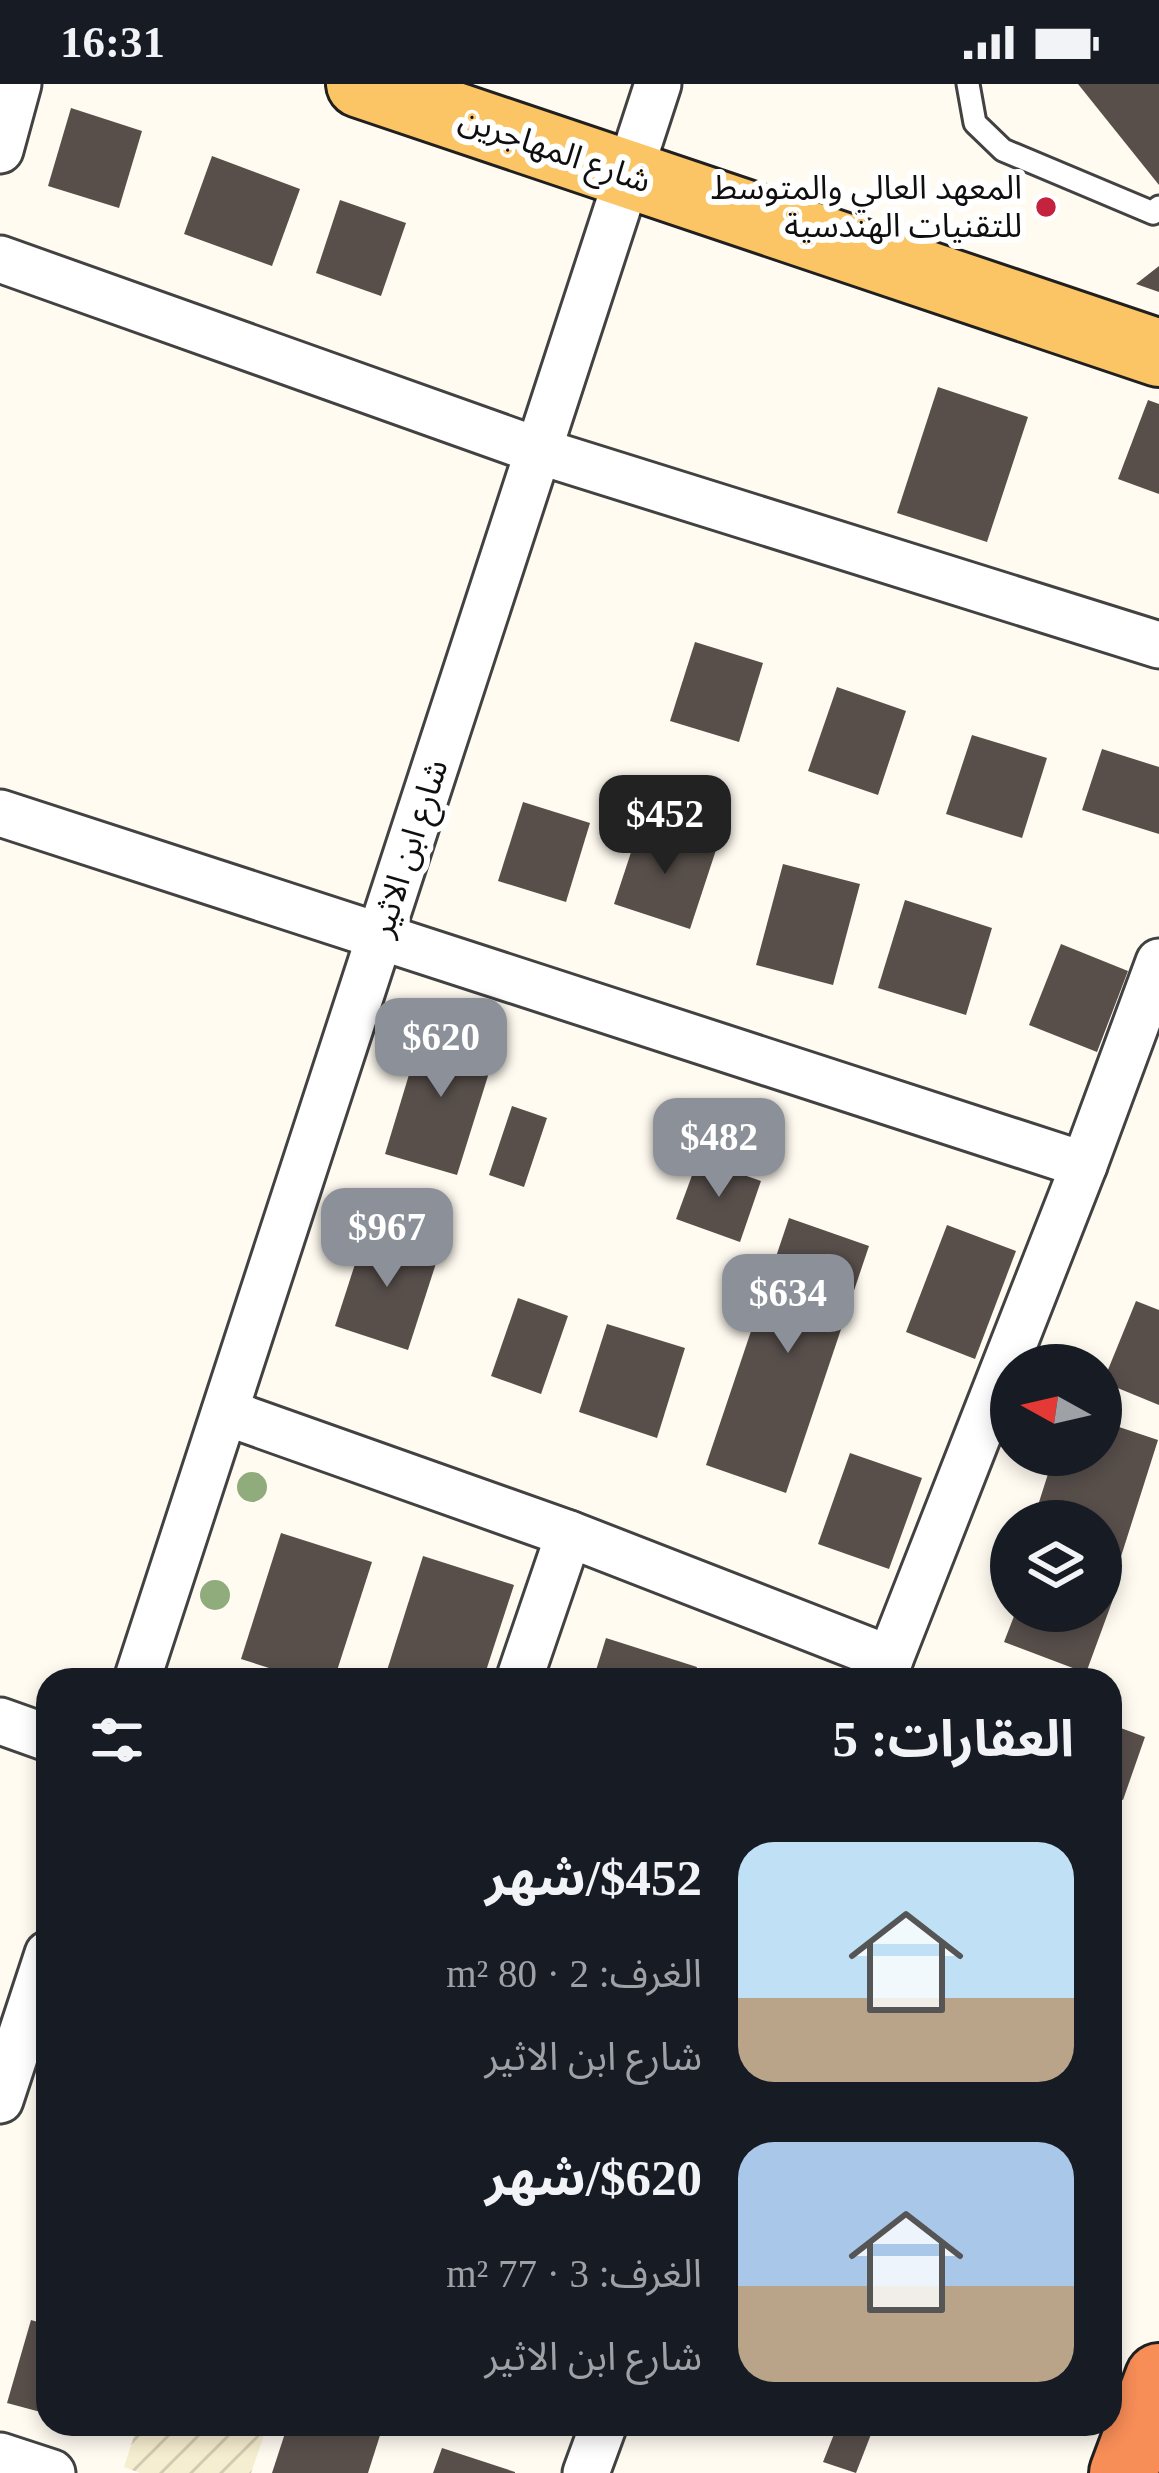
<!DOCTYPE html>
<html lang="ar">
<head>
<meta charset="utf-8">
<style>
  :root { --surface:#171b24; --page:#242831; --text:#f1f3f6; --muted:#9ea1a6; --accent:#8c9099 }
  body { margin:0; font-family:"Times New Roman","Noto Sans Arabic",serif; background:var(--page); color:var(--text); direction:rtl; height:100vh; display:flex; flex-direction:column; font-size:45px; white-space:nowrap }
  * { box-sizing:border-box; margin:0 }
  p { font-size:39px; color:var(--muted) }
  .icon { flex:none; width:66px; height:66px; fill:none; stroke:currentColor; stroke-width:2; stroke-linecap:round; stroke-linejoin:round }
  .map { position:relative; flex:1; overflow:hidden; direction:ltr }
  .side { position:absolute; left:36px; top:1584px; width:1086px; height:768px; display:flex; flex-direction:column; background:var(--surface); border-radius:36px; box-shadow:0 6px 18px #0003; direction:rtl }
  .side>* { flex:none }
  .needle { width:78px; rotate:278deg }
  .buttons { position:absolute; left:990px; top:1260px; display:grid; gap:24px }
  .buttons a { display:grid; place-items:center; width:132px; height:132px; border-radius:50%; background:var(--surface); box-shadow:0 6px 18px #0003; font-size:60px }
  .price { position:absolute; translate:-50% -102px; padding:0 27px; border-radius:24px; background:var(--accent); color:#fff; font-size:39px; line-height:78px; filter:drop-shadow(0 3px 6px #0008) }
  .price::after { content:''; position:absolute; left:50%; top:72px; width:36px; height:27px; margin-left:-18px; background:inherit; clip-path:polygon(0 0,100% 0,50% 100%) }
  .price.selected { background:#222; color:#fff }
  ul { padding:0; list-style:none }
  li { display:flex; align-items:center; gap:36px; height:300px; padding:0 48px }
  li span { display:grid; place-items:center; flex:none; width:336px; height:240px; border-radius:36px; color:#555 }
  li>.icon { margin-inline-start:auto }
  span .icon { width:144px; height:144px; fill:#fffc; stroke-width:1 }
  li b { font-size:51px }
  h2 { display:flex; justify-content:space-between; align-items:center; height:144px; padding:0 48px; font-size:51px }
  .status { display:flex; justify-content:space-between; align-items:center; height:84px; padding:0 60px; background:var(--surface); direction:ltr }
  .status svg { height:33px; fill:currentColor }
  .map>svg:first-child { display:block }
</style>
</head>
<body>
<div class="status"><b>16:31</b><svg viewBox="0 0 49 12"><path d="M0 12V9h3v3zM5 12V6h3v6zM10 12V3h3v9zM15 12V0h3v12zM26 1h20v11H26zM47 4h2v5h-2z"/></svg></div>
<div class="map">
<svg width="1159" height="2389" viewBox="0 0 1159 2389">
  <defs>
    <pattern id="farmland-furrows" width="10" height="10" patternUnits="userSpaceOnUse" patternTransform="scale(3)"><rect width="10" height="10" fill="#f6eed0"/><path d="M-1 1l2-2M0 10L10 0M9 11l2-2" fill="none" stroke="#d2cbb1"/></pattern>
  </defs>
  <rect width="100%" height="100%" fill="#fffbf1"/>
  <polygon fill="url(#farmland-furrows)" points="138,2340 268,2340 251,2389 140,2389 124,2383"/>
  <g fill="#584f4b">
    <polygon points="1078,0 1159,0 1159,101"/>
    <polygon points="71,24 142,47 119,124 48,102"/>
    <polygon points="212,72 300,105 272,182 184,150"/>
    <polygon points="340,116 406,139 381,212 316,189"/>
    <polygon points="1159,182 1159,208 1136,200"/>
    <polygon points="938,303 1028,333 987,458 897,429"/>
    <polygon points="1148,316 1159,320 1159,410 1118,395"/>
    <polygon points="695,558 763,579 739,658 670,637"/>
    <polygon points="837,603 906,627 878,711 808,687"/>
    <polygon points="972,651 1047,674 1022,754 946,730"/>
    <polygon points="1102,665 1159,683 1159,750 1082,726"/>
    <polygon points="523,718 590,739 566,818 498,797"/>
    <polygon points="640,741 716,766 690,845 614,820"/>
    <polygon points="783,780 860,800 833,901 756,881"/>
    <polygon points="905,816 992,844 966,931 878,904"/>
    <polygon points="1061,860 1128,887 1097,968 1029,941"/>
    <polygon points="424,941 497,963 457,1091 385,1070"/>
    <polygon points="512,1022 547,1034 524,1103 489,1091"/>
    <polygon points="698,1075 761,1097 740,1158 676,1135"/>
    <polygon points="789,1134 869,1162 786,1409 706,1381"/>
    <polygon points="947,1141 1016,1167 975,1275 906,1248"/>
    <polygon points="366,1146 439,1170 408,1266 335,1242"/>
    <polygon points="518,1214 568,1232 541,1310 491,1292"/>
    <polygon points="1136,1217 1159,1226 1159,1321 1103,1298"/>
    <polygon points="607,1240 685,1264 657,1354 579,1328"/>
    <polygon points="1101,1337 1158,1356 1118,1482 1101,1476 1101,1437 1033,1437 1054,1371 1101,1371"/>
    <polygon points="850,1369 922,1394 889,1485 818,1460"/>
    <polygon points="281,1449 372,1478 334,1596 307,1596 241,1575"/>
    <polygon points="423,1472 514,1501 483,1596 384,1596"/>
    <polygon points="1101,1492 1119,1499 1086,1589 1004,1558 1016,1527 1101,1527"/>
    <polygon points="606,1554 697,1583 693,1596 593,1596"/>
    <polygon points="1110,1640 1145,1653 1123,1716 1110,1712"/>
    <polygon points="31,2236 48,2241 48,2330 7,2319"/>
    <polygon points="288,2340 367,2340 382,2345 368,2389 272,2389"/>
    <polygon points="838,2340 875,2340 856,2389 823,2378"/>
    <polygon points="442,2364 515,2388 515,2389 433,2389"/>
  </g>
  <g fill="none" stroke-linecap="round" stroke-linejoin="round">
    <g stroke="#424242" stroke-width="27">
      <polyline id="lane" points="968,0 975,39 1003,66 1153,129 1159,123"/>
    </g>
    <g stroke="#424242" stroke-width="51">
      <g id="street">
        <polyline points="0,66 18,0"/>
        <polyline points="0,175 539,367 1159,561"/>
        <polyline points="0,729 1084,1081"/>
        <polyline points="225,1328 569,1450 890,1575 882,1596"/>
        <polyline points="890,1575 1084,1081 1159,878"/>
        <polyline points="137,1596 658,0"/>
        <polyline points="519,1596 569,1450"/>
        <polyline points="0,1637 48,1654"/>
        <polyline points="0,2016 48,1870"/>
        <polyline points="0,2372 52,2389"/>
        <polyline points="586,2389 604,2340"/>
      </g>
    </g>
    <g stroke="#202020" stroke-width="72">
      <polyline id="primary" points="360,0 1159,269"/>
    </g>
    <g stroke="#202020" stroke-width="72">
      <polyline id="highway" points="1123,2389 1159,2293"/>
    </g>
    <use href="#lane" stroke="#fff" stroke-width="21"/>
    <use href="#street" stroke="#fff" stroke-width="45"/>
    <use href="#primary" stroke="#fbc565" stroke-width="66"/>
    <use href="#highway" stroke="#f78d57" stroke-width="66"/>
  </g>
  <g fill="#90ab7c">
    <circle cx="252" cy="1403" r="15"/>
    <circle cx="215" cy="1511" r="15"/>
  </g>
  <circle fill="#c3233d" stroke="#fff" stroke-width="4.5" cx="1046" cy="123" r="12"/>
  <g text-anchor="middle" dominant-baseline="central" stroke-width="12" stroke-linejoin="round" paint-order="stroke">
    <g font-size="33" fill="#0f0f0f" stroke="#fff">
      <text transform="translate(555 66) rotate(19)">شارع المهاجرين</text>
      <text transform="translate(409 764) rotate(-72)">شارع ابن الاثير</text>
    </g>
    <g font-size="33" fill="#0f0f0f" stroke="#fff" text-anchor="end">
      <text x="1022" y="104">المعهد العالي والمتوسط<tspan x="1022" dy="38">للتقنيات الهندسية</tspan></text>
    </g>
  </g>
</svg>
<div class="buttons">
<a><svg class="needle" viewBox="-14 -14 28 28"><path d="M0-13l5 13h-10z" fill="#e53935"/><path d="M0 13l5-13h-10z" fill="#9ea1a6"/></svg></a>
<a><svg class="icon" aria-label="layers" viewBox="0 0 24 24"><path d="M12 4l9 5-9 5-9-5zM3 14l9 5 9-5"/></svg></a>
</div>
<b class="price selected" style="left:665px;top:793px">$452</b>
<b class="price" style="left:441px;top:1016px">$620</b>
<b class="price" style="left:719px;top:1116px">$482</b>
<b class="price" style="left:387px;top:1206px">$967</b>
<b class="price" style="left:788px;top:1272px">$634</b>
<section class="side">
<h2>العقارات: 5<svg class="icon" aria-label="filters" viewBox="0 0 24 24"><path d="M4 7h16M4 17h16"/><circle cx="9" cy="7" r="2"/><circle cx="15" cy="17" r="2"/></svg></h2>
<ul>
<li><span style="background:linear-gradient(#bfe0f5 65%,#b9a48a 0)"><svg class="icon" aria-label="home" viewBox="0 0 24 24"><path d="M3 11l9-7 9 7M6 9v11h12V9"/></svg></span><div><b>$452/شهر</b><p>الغرف: 2 · 80 m²</p><p>شارع ابن الاثير</p></div></li>
<li><span style="background:linear-gradient(#a9c7e8 60%,#b9a48a 0)"><svg class="icon" aria-label="home" viewBox="0 0 24 24"><path d="M3 11l9-7 9 7M6 9v11h12V9"/></svg></span><div><b>$620/شهر</b><p>الغرف: 3 · 77 m²</p><p>شارع ابن الاثير</p></div></li>
</ul>
</section>
</div>
</body>
</html>
